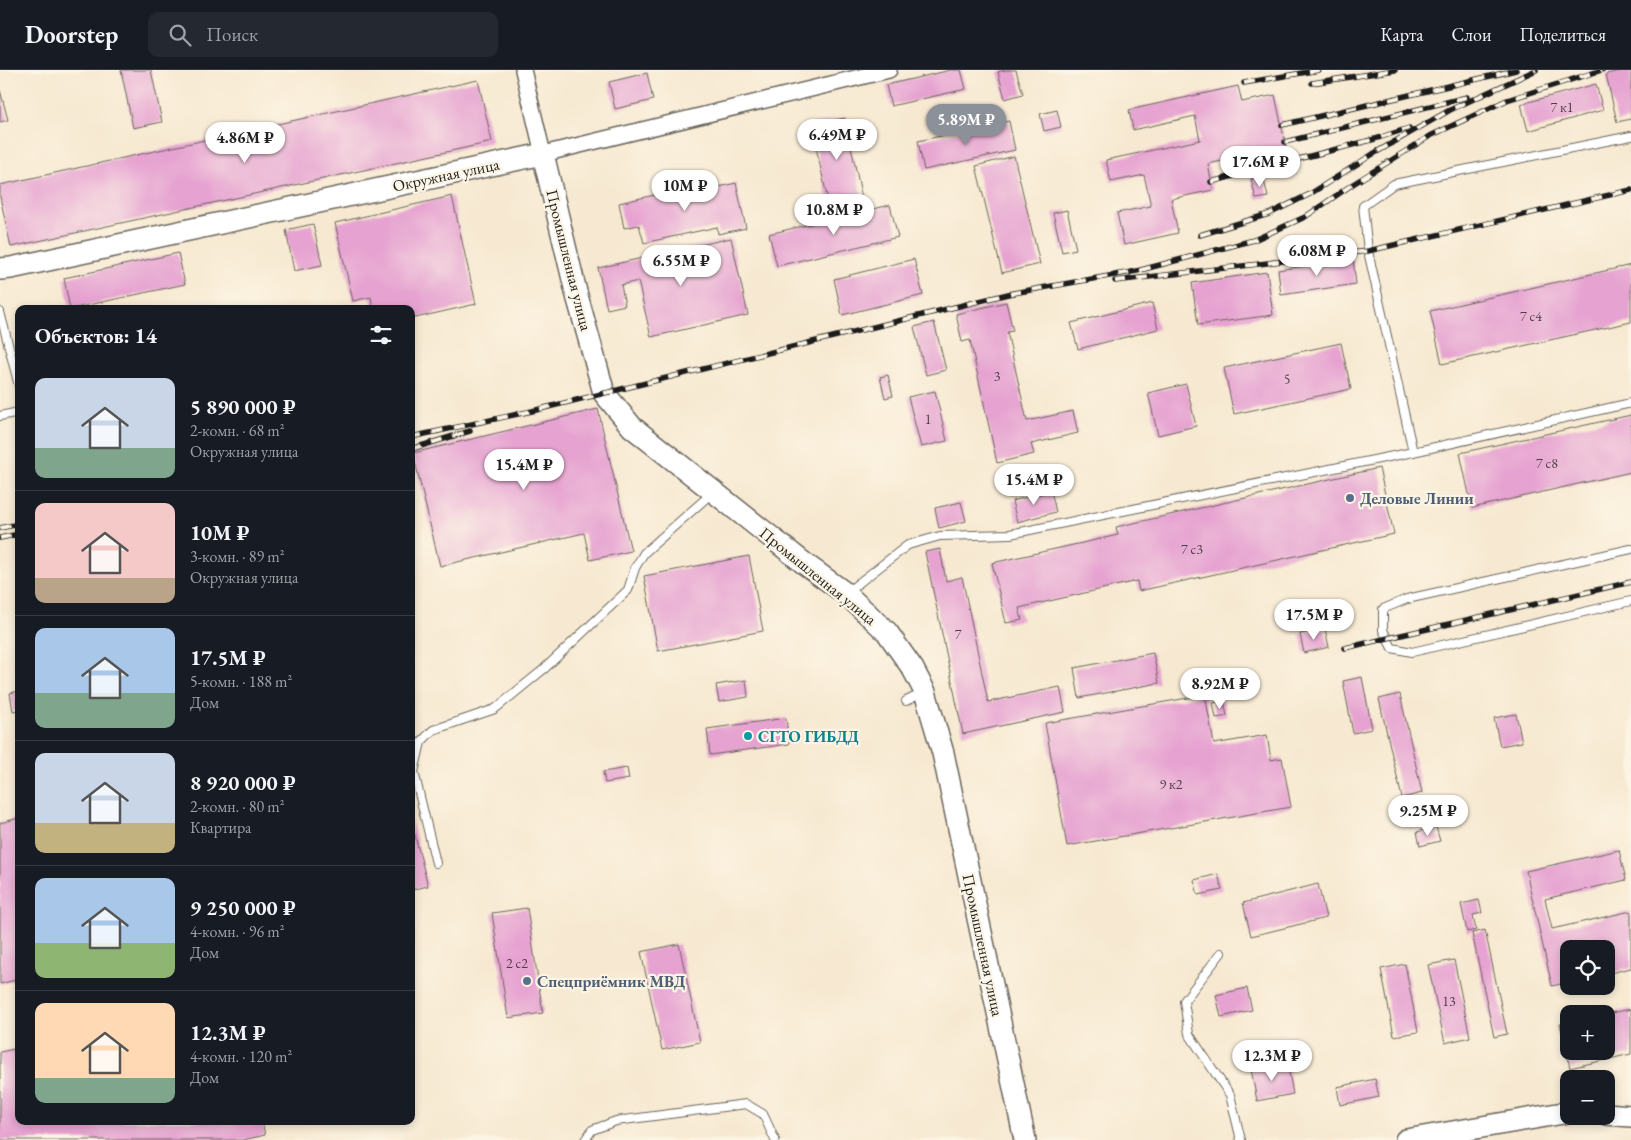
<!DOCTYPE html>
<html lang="ru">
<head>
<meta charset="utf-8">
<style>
  :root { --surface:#171b24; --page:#242831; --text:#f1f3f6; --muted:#9ea1a6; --line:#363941; --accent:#8c9099 }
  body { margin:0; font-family:"EB Garamond",serif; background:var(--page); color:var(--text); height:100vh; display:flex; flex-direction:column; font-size:19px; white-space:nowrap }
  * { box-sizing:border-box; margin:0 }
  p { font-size:16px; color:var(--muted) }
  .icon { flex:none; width:28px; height:28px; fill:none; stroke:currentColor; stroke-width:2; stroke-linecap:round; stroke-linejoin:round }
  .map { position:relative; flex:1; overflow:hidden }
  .drawer { position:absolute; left:15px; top:235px; width:400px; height:820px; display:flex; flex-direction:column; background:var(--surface); border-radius:10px; box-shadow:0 2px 8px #0003 }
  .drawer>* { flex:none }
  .tools { position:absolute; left:1560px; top:870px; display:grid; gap:10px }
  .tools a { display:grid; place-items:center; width:55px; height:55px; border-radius:10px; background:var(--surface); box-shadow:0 2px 8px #0003; font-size:25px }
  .price { position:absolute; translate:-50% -42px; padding:0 11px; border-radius:18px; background:#fff; color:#222; font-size:16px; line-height:32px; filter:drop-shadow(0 1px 2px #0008) }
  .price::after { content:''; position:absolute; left:50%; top:30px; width:15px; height:11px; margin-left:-8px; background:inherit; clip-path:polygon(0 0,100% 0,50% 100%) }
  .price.selected { background:var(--accent); color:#fff }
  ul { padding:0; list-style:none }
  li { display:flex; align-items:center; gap:15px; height:125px; padding:0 20px }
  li+li { border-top:1px solid var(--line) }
  li span { display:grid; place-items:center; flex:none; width:140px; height:100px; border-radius:10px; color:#555 }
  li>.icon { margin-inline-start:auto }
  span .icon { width:60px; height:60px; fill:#fffc; stroke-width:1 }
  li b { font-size:21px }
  h2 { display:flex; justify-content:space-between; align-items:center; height:60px; padding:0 20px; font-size:21px }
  header { display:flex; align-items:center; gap:30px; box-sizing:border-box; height:70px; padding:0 25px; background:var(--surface); border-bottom:1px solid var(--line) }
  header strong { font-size:24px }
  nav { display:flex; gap:28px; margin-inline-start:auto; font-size:18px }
  .search { width:350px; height:45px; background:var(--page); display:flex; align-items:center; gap:12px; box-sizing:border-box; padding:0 18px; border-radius:10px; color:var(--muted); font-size:19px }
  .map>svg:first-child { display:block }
</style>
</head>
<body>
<header>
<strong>Doorstep</strong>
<div class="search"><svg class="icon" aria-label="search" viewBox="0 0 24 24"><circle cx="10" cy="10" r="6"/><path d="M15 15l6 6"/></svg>Поиск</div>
<nav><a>Карта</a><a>Слои</a><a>Поделиться</a></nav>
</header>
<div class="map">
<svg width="1631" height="1070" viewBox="0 0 1631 1070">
  <rect width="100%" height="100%" fill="#fcf5e5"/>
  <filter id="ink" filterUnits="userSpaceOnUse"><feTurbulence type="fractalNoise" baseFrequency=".02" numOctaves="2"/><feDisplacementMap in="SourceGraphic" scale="10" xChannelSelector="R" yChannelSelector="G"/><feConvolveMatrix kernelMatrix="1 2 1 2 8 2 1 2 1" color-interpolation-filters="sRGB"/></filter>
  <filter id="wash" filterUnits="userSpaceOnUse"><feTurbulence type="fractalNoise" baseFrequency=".0096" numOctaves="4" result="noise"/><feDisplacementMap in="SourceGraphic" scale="20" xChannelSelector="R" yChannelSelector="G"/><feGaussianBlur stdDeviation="1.12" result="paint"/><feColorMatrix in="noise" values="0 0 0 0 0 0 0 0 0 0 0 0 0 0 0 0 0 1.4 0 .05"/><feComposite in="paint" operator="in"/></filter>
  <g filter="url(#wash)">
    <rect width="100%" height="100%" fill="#f7e9d1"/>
    <g id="blocks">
      <g fill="#e6a3d1">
        <polygon points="121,0 151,0 162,52 133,58"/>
        <polygon points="951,0 961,0 966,19 891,36 886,15"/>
        <polygon points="1005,0 1016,0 1023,24 1005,29 998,2"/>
        <polygon points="1625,0 1631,0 1631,49 1617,52 1606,4"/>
        <polygon points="647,3 653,30 615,39 609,12"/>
        <polygon points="478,10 492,72 11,177 0,127 0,115"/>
        <polygon points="1596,14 1603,40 1528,61 1521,34"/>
        <polygon points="1238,16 1242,32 1275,25 1286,77 1208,94 1213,120 1171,129 1178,163 1124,175 1117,143 1151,136 1144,105 1111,112 1106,90 1200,70 1195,46 1133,60 1129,40"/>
        <polygon points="0,20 8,50 0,52"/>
        <polygon points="1057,40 1061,57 1044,61 1040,44"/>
        <polygon points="845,48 862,128 829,135 811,55"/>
        <polygon points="1009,51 1015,80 924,100 918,71"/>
        <polygon points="1014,86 1040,194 1002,203 976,96"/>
        <polygon points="1263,106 1268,127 1256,129 1251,109"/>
        <polygon points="717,111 719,117 736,113 746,158 718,164 717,157 644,173 639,155 624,158 619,133"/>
        <polygon points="452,126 476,234 411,249 411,239 373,239 371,227 353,231 335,153"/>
        <polygon points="890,135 898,167 777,196 769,164"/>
        <polygon points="1067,140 1076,179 1062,182 1053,143"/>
        <polygon points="313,154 322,195 294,201 286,160"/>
        <polygon points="731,168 748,245 651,267 638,211 621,215 625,235 607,239 598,198"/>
        <polygon points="178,183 185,214 70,239 64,208"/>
        <polygon points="914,189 923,225 842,245 834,209"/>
        <polygon points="1353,189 1356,214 1281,225 1278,200"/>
        <polygon points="1631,195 1631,252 1442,294 1430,241"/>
        <polygon points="1267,202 1273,245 1198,255 1192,213"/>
        <polygon points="1006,232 1013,261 1007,262 1027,351 1073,341 1078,363 1031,374 1034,384 997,393 970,270 962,272 956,244"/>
        <polygon points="1152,233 1158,259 1078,279 1071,253"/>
        <polygon points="934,252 946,300 926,305 914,257"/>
        <polygon points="1341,273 1351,319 1234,344 1224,298"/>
        <polygon points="888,305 893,326 885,328 880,307"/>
        <polygon points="1186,314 1196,356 1158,365 1148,323"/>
        <polygon points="935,321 947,371 921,377 908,327"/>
        <polygon points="598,339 631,481 590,490 584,463 440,496 413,383"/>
        <polygon points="1631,345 1631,402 1472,438 1460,383"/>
        <polygon points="1379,398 1394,464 1139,521 1137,511 1019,538 1022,550 1006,553 992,493 1118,465 1116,457"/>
        <polygon points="1051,421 1056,442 1017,452 1012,431"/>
        <polygon points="961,432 966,451 939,458 935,438"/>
        <polygon points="940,479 946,511 962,507 988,632 1060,617 1065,642 963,664 925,482"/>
        <polygon points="749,486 763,561 658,581 644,506"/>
        <polygon points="1325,559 1329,577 1304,583 1300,564"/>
        <polygon points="1153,583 1159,613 1079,628 1074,598"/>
        <polygon points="1362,607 1372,659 1353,663 1343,611"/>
        <polygon points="746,610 748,627 719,632 716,615"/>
        <polygon points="19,621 19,640 13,641 10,623"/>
        <polygon points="1400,624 1422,723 1402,728 1379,629"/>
        <polygon points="1205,625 1214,674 1267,665 1271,690 1282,688 1291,737 1067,776 1045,653"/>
        <polygon points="1224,631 1227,646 1216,648 1213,633"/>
        <polygon points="1516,644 1522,672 1500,676 1494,648"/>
        <polygon points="786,648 789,674 710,685 707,659"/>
        <polygon points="627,698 629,709 605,713 603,702"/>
        <polygon points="19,748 19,909 0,914 0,753"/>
        <polygon points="411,750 428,816 411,820"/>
        <polygon points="1436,757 1440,771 1420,776 1417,762"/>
        <polygon points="1619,780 1626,810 1545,829 1552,859 1631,841 1631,898 1606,904 1606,879 1569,879 1569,912 1552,916 1526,801"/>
        <polygon points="1218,804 1222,820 1198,825 1194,810"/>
        <polygon points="1318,814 1326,848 1251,866 1243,833"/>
        <polygon points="1479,830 1482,843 1473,845 1476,860 1467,862 1461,834"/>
        <polygon points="527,838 543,943 508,948 492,843"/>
        <polygon points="1485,860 1507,964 1494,967 1472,863"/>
        <polygon points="679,874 700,972 662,980 641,882"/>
        <polygon points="1454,890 1470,967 1445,973 1428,895"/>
        <polygon points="1405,894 1418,962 1394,966 1381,899"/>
        <polygon points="1247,918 1252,940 1221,947 1216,925"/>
        <polygon points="1631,939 1631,984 1570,998 1560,954 1569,953 1569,981 1606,981 1606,944"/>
        <polygon points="19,978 19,1051 262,1051 265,1065 243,1070 0,1070 0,982"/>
        <polygon points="1287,992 1293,1024 1257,1031 1251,999"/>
        <polygon points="1375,1009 1379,1027 1340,1035 1337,1017"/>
      </g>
    </g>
  </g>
  <g filter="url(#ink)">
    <use href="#blocks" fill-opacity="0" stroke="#69645b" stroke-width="1"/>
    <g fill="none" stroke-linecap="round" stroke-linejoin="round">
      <g stroke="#69645b" stroke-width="10">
        <g id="lane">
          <polyline points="0,242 19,316"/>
          <polyline points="0,346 19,342"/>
          <polyline points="1413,382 1368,181 1363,136 1394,114 1631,66"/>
          <polyline points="1631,479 1407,529 1383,539 1383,560 1392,578 1412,582 1631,531"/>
          <polyline points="847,522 908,475 940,466 1010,464 1413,382 1631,333"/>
          <polyline points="906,631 923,623"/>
          <polyline points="436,793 414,702 421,672 433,660 495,639 544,599 628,520 635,498 644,483 712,423"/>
          <polyline points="1221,883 1184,931 1189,964 1230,1025 1241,1070"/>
          <polyline points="585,1070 592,1060 616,1051 746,1034 763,1044 775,1070"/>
        </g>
      </g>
      <g stroke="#69645b" stroke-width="18">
        <polyline id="street" points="523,0 543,84 889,0"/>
      </g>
      <g stroke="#69645b" stroke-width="24">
        <g id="secondary">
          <polyline points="0,199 11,198 543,84 576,222 604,323 632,357 805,494 845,523 887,562 913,599 925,622 943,683 1025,1070"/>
          <polyline points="1606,1044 1631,1046"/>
          <polyline points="1406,1070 1569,1042"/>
        </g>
      </g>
      <use href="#lane" stroke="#fff" stroke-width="8"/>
      <use href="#street" stroke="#fff" stroke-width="15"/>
      <use href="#secondary" stroke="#fff" stroke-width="21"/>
      <g stroke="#1c1c1c" stroke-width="5.5">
        <g id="rail">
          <polyline points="1244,13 1319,0"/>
          <polyline points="1312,13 1395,0"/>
          <polyline points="1282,55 1516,0"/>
          <polyline points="1285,72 1467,27"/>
          <polyline points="1211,112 1375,69 1409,58"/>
          <polyline points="1200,165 1269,144 1310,124 1373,84 1450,40 1536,0"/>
          <polyline points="1115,211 1368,181 1631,120"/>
          <polyline points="411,367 532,341 1008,224 1137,201 1254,170 1305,147 1353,114 1430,66 1507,30 1602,0"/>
          <polyline points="411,379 470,361"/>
          <polyline points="0,458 19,454"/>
          <polyline points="0,468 19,464"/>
          <polyline points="1345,578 1631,512"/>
        </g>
      </g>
      <use href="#rail" stroke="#fcf5e5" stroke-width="4" stroke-dasharray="11" stroke-linecap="butt"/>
    </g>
  </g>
  <g fill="#5c6f8a" stroke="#fcf5e5" stroke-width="2">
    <circle cx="1350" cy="428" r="5"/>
    <circle cx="527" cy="911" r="5"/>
  </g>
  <circle fill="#0f9aa8" stroke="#fcf5e5" stroke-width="2" cx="748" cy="666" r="5"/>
  <g text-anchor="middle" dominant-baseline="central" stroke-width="4.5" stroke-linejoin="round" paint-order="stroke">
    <g font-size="14" fill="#4e3e49">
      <text x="1562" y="37">7 к1</text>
      <text x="1531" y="246">7 с4</text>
      <text x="997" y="306">3</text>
      <text x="1287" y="309">5</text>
      <text x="928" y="349">1</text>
      <text x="1547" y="393">7 с8</text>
      <text x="1192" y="479">7 с3</text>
      <text x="958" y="564">7</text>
      <text x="1171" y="714">9 к2</text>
      <text x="517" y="893">2 с2</text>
      <text x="1449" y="931">13</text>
    </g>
    <g font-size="16" fill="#1c1c1c" stroke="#fcf5e5">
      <text transform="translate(446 105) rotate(-12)">Окружная улица</text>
      <text transform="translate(569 190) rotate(76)">Промышленная улица</text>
      <text transform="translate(818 506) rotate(39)">Промышленная улица</text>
      <text transform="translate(983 875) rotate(78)">Промышленная улица</text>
    </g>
    <g font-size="16" font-weight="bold" fill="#4e5e75" stroke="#fcf5e5" text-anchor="start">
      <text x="1360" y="428">Деловые Линии</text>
      <text x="537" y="911">Спецприёмник МВД</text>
    </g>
    <g font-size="16" font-weight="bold" fill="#0d838f" stroke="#fcf5e5" text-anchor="start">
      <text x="758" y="666">СГТО ГИБДД</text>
    </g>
  </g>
</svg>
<div class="tools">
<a><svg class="icon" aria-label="locate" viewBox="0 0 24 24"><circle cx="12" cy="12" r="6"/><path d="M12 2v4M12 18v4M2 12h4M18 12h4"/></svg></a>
<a>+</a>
<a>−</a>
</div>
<b class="price selected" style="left:966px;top:76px">5.89M ₽</b>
<b class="price" style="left:837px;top:91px">6.49M ₽</b>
<b class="price" style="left:245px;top:94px">4.86M ₽</b>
<b class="price" style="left:1260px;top:118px">17.6M ₽</b>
<b class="price" style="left:685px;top:142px">10M ₽</b>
<b class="price" style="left:834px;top:166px">10.8M ₽</b>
<b class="price" style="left:1317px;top:207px">6.08M ₽</b>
<b class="price" style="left:681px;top:217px">6.55M ₽</b>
<b class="price" style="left:524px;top:421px">15.4M ₽</b>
<b class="price" style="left:1034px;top:436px">15.4M ₽</b>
<b class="price" style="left:1314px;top:571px">17.5M ₽</b>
<b class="price" style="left:1220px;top:640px">8.92M ₽</b>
<b class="price" style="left:1428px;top:767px">9.25M ₽</b>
<b class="price" style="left:1272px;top:1012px">12.3M ₽</b>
<section class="drawer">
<h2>Объектов: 14<svg class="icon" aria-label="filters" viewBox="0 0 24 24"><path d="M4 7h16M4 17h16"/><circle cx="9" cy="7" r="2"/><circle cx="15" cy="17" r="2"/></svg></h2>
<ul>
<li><span style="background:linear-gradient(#c9d6e8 70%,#7fa58c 0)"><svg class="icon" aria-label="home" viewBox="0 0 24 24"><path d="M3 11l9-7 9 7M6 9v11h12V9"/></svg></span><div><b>5 890 000 ₽</b><p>2-комн. · 68 m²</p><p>Окружная улица</p></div></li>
<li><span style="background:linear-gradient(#f6c9c9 75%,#b9a48a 0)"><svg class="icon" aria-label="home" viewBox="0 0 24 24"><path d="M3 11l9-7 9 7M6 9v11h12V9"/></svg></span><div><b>10M ₽</b><p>3-комн. · 89 m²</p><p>Окружная улица</p></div></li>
<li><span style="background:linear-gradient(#a9c7e8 65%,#7fa58c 0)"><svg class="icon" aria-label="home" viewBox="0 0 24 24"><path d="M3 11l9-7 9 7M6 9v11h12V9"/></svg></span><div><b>17.5M ₽</b><p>5-комн. · 188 m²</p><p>Дом</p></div></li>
<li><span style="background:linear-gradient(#c9d6e8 70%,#c2b280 0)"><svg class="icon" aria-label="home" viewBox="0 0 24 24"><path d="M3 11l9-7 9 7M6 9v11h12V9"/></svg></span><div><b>8 920 000 ₽</b><p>2-комн. · 80 m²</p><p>Квартира</p></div></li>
<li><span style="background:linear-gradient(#a9c7e8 65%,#8fb573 0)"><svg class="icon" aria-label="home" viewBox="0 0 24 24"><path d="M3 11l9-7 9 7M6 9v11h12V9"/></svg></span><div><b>9 250 000 ₽</b><p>4-комн. · 96 m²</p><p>Дом</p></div></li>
<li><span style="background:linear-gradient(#ffd9b3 75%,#7fa58c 0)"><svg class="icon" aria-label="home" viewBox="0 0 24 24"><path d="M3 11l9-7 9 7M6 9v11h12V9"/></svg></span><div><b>12.3M ₽</b><p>4-комн. · 120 m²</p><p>Дом</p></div></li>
</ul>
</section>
</div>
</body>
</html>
